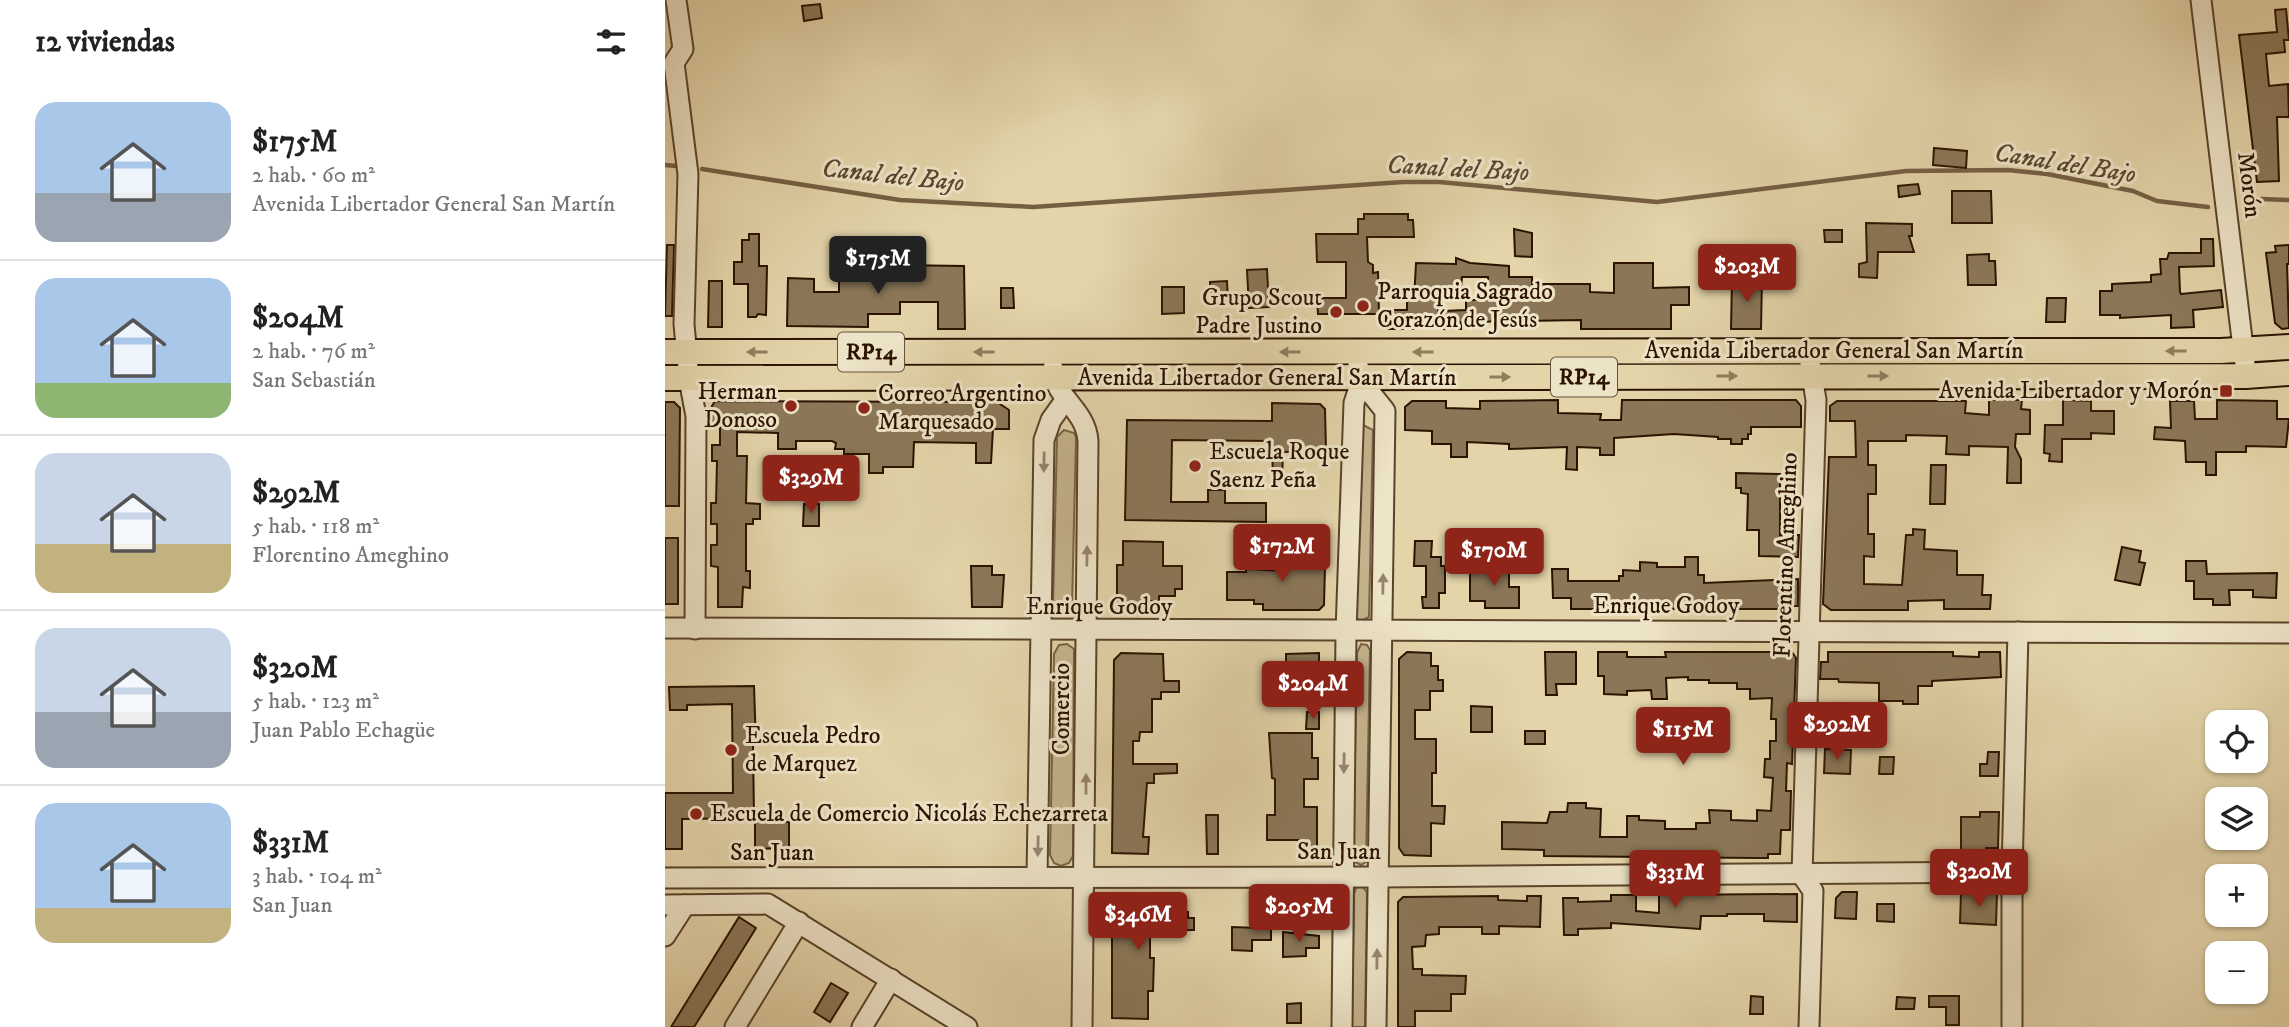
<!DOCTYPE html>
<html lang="es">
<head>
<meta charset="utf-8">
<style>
  :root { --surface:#fff; --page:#f6f6f6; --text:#222; --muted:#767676; --line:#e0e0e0; --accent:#8f2418 }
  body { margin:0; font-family:"IM FELL DW Pica",serif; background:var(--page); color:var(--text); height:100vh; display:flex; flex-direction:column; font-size:26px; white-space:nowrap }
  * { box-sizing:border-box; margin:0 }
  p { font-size:23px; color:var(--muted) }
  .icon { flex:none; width:38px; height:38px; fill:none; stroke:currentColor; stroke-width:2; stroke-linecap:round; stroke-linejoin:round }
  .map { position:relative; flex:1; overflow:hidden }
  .panel { display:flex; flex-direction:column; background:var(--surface); width:665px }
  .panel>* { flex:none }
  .controls { position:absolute; left:1540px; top:710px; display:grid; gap:14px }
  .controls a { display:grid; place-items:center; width:63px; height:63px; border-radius:14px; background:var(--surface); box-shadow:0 2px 5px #0004; font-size:35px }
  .price { position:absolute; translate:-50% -60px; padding:0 16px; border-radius:7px; background:var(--accent); color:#fff; font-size:23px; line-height:46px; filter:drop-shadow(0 2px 4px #0008) }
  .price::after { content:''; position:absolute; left:50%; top:42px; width:21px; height:16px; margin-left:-10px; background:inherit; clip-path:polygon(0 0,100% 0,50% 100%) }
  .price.active { background:#222; color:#fff }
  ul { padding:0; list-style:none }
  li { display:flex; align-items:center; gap:21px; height:175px; padding:0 35px }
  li+li { border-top:2px solid var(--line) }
  li span { display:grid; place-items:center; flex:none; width:196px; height:140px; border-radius:21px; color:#555 }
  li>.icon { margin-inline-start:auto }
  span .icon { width:84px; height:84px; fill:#fffc; stroke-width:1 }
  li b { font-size:30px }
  h2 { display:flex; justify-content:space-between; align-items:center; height:84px; padding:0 35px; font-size:30px }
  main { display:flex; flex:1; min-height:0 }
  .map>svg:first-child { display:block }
</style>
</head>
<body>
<main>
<section class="panel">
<h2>12 viviendas<svg class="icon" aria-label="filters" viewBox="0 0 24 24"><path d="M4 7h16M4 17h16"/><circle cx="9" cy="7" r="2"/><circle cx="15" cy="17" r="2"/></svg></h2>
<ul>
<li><span style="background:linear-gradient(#a9c7e8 65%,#9aa5b1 0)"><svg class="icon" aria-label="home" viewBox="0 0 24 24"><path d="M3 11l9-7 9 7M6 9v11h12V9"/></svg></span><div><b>$175M</b><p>2 hab. · 60 m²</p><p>Avenida Libertador General San Martín</p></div></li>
<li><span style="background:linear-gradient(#a9c7e8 75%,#8fb573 0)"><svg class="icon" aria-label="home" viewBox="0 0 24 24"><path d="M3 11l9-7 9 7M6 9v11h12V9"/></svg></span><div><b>$204M</b><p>2 hab. · 76 m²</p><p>San Sebastián</p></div></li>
<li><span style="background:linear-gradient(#c9d6e8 65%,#c2b280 0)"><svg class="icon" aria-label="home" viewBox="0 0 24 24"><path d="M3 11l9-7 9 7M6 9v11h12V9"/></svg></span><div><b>$292M</b><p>5 hab. · 118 m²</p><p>Florentino Ameghino</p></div></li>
<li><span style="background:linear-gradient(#c9d6e8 60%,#9aa5b1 0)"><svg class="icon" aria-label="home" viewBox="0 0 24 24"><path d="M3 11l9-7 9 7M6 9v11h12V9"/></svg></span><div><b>$320M</b><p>5 hab. · 123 m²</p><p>Juan Pablo Echagüe</p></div></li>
<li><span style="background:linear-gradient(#a9c7e8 75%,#c2b280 0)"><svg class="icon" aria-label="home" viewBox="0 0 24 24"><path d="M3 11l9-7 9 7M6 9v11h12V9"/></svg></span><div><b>$331M</b><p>3 hab. · 104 m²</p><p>San Juan</p></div></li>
</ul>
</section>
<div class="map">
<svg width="1624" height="1027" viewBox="0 0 1624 1027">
  <rect width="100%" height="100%" fill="#e3d4a9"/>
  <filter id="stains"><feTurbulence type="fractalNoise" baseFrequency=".00286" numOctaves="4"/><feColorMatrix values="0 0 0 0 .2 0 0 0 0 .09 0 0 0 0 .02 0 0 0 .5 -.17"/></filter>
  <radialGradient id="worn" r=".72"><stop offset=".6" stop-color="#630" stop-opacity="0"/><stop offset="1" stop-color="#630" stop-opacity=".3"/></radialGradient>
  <g fill="#c4b38c" stroke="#786346" stroke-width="2">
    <polygon points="698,425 708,430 704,617 696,621 691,618 696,431"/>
    <polygon points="399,430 409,433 411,437 407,607 399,614 391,612 388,607 392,437"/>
    <polygon points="402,644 409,649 408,856 404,863 396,866 389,863 385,855 389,654 394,645"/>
    <polygon points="696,644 702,645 705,650 701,862 696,865 688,861 692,653"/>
    <polygon points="696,885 702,892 700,1027 687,1027 689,894 691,888"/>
  </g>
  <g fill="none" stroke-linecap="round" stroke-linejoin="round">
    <g stroke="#755f43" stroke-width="4.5">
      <polyline points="0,165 11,166"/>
      <polyline points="37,169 235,200 368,207 738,182 774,182 992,202 1241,171 1343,170 1382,174 1468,191 1492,201 1543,207"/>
      <polyline points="1596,199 1624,200"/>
    </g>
  </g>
  <g fill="#8b7758" stroke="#2c1300" stroke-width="2">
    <polygon points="155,4 157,18 139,21 137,6"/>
    <polygon points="1621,9 1624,40 1619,40 1620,52 1601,54 1604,86 1623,84 1624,117 1612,117 1614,181 1592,182 1574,35 1612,32 1610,10"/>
    <polygon points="1269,148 1302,151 1301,168 1268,165"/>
    <polygon points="1253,184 1255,194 1234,197 1233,186"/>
    <polygon points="1287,191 1326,191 1327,223 1287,223"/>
    <polygon points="699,214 743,214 743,220 748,220 749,237 702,237 703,262 708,265 708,273 713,272 714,314 653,314 652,298 681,298 681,262 652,262 651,234 693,234 693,219 699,219"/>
    <polygon points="1201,223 1247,224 1247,236 1244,236 1249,252 1213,252 1212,278 1194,277 1194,264 1202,262"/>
    <polygon points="849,229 867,233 867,257 850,256"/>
    <polygon points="1159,230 1177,230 1177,242 1160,242"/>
    <polygon points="84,234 94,234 94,266 102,266 101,315 93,314 91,317 83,317 83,284 69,284 69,262 77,262 77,240 84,240"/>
    <polygon points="1536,239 1548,239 1549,266 1514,267 1515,292 1516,294 1556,290 1558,307 1528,310 1529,327 1506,328 1506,315 1455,318 1455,315 1435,315 1435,291 1447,291 1447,284 1486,282 1486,275 1496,274 1495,259 1502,259 1504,253 1536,253"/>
    <polygon points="2,245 9,245 7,316 0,316"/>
    <polygon points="1624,245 1624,264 1622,264 1624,328 1617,329 1610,323 1601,253 1611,252 1610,246"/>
    <polygon points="1324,254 1324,261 1330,261 1331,285 1303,285 1302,255"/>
    <polygon points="183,258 199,259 199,275 211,275 211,278 232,278 232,265 299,266 300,329 273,329 273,302 235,302 235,314 203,314 203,327 122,326 123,278 149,279 149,292 174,292 174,263 183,263"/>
    <polygon points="791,258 805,263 844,266 844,277 867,277 867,284 925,284 925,292 949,293 949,263 988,263 988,288 1024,287 1024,305 1006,305 1006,329 916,329 916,320 796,322 796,329 779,329 779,311 801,310 801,300 823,300 823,277 797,277 796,288 773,287 773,319 749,319 749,329 721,329 721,310 742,310 742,301 749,301 751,263 791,264"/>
    <polygon points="602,269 604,307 584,308 582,270"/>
    <polygon points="1097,278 1096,329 1066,329 1067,279"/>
    <polygon points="44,281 57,281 57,327 43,327"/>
    <polygon points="562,281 563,302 546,302 545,282"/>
    <polygon points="497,287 519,287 519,313 497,314"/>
    <polygon points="336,288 348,288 349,308 336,308"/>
    <polygon points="1382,298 1401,298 1400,322 1381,322"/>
    <polygon points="893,400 893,413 936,414 935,420 956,420 957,400 1131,400 1136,406 1136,427 1086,427 1086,434 1083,434 1083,439 1077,439 1077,444 1066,444 1066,439 1053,439 1053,437 1009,434 949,438 949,455 935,455 935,448 912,447 912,470 901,469 902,447 844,449 844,444 802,442 802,457 786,457 786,444 767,444 767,431 740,430 740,407 747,401 781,401 781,408 815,409 815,401"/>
    <polygon points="1324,400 1357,400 1356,409 1365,410 1365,434 1351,434 1350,447 1356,459 1356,483 1342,483 1343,447 1304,446 1304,455 1281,454 1282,436 1241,435 1241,441 1203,441 1203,465 1211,465 1211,494 1203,494 1203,534 1209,534 1209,557 1199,556 1199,584 1237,585 1241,535 1248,535 1248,529 1260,530 1259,549 1292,551 1292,575 1318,575 1317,595 1326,595 1325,609 1279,609 1279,600 1243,601 1243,610 1166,610 1158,604 1164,457 1191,457 1190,421 1165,421 1165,406 1172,401 1301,401 1300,413 1324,415"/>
    <polygon points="1398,400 1426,401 1426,411 1449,411 1449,434 1426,433 1426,439 1397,439 1397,462 1384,461 1385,454 1379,453 1380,425 1398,425"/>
    <polygon points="1552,400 1612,401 1612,419 1624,419 1621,447 1581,446 1581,452 1551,452 1551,475 1541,475 1541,462 1521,462 1520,441 1489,439 1490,427 1506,428 1505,401 1529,401 1530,419 1552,419"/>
    <polygon points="50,401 332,402 344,410 344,429 328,429 326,463 311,463 311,443 249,442 248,467 218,467 218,473 204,473 204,454 179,454 179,449 170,449 171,443 167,441 131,441 131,449 113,449 113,433 72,432 72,456 82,456 81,503 95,504 95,519 88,519 88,524 81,524 81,571 85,571 85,588 78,587 77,607 53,607 53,567 46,566 46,545 52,545 52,524 46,524 46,503 51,503 52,461 47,461 47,445 55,445 55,423 47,423 47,406"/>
    <polygon points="0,402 9,402 15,408 14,506 0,506"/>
    <polygon points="607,403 655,404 660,409 661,451 618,452 617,481 608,481 607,441 507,440 506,502 543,502 543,490 560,490 560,503 601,503 601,522 460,520 462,420 607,421"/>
    <polygon points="1266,465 1281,465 1280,504 1265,504"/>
    <polygon points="1071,473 1115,474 1115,535 1134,535 1133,557 1094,556 1094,530 1082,530 1083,494 1076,493 1076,488 1071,488"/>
    <polygon points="139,504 154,504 154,526 138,526"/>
    <polygon points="626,537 637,537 637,565 660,565 659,605 654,610 598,610 598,604 589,604 589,600 562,600 562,572 581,572 581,569 619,571 618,552 626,552"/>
    <rect x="0" y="538" width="13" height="66"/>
    <polygon points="458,541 498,542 498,566 517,566 517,589 510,589 510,596 494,596 494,601 481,601 481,608 452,608 452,565 458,565"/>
    <polygon points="750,541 767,541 766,557 776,557 776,566 780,566 780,593 774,593 774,608 758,608 757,597 761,597 761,566 749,566"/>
    <polygon points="1457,547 1476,551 1474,562 1480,563 1475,585 1450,580"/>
    <polygon points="1020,557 1033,557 1033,575 1039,575 1039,583 1133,579 1133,606 1116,606 1116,609 996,609 996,604 975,604 975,609 906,609 906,598 888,598 887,569 903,569 903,581 954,581 954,576 958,576 958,570 975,571 975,562 992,563 992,567 1020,567"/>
    <polygon points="1521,561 1541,561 1542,574 1612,573 1611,598 1588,597 1588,590 1564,590 1565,605 1548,605 1548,599 1529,599 1529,581 1521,581"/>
    <polygon points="306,566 327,566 327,575 339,575 337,607 307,607"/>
    <polygon points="820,566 844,567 844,587 854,587 854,608 820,608 820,601 805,601 805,572 820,572"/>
    <polygon points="742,652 766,653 766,666 773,666 773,680 778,680 778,691 765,691 765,710 750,710 750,739 771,739 771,773 767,773 767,806 780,806 779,824 766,823 766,856 739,855 734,848 734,659"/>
    <polygon points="880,652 911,652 911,684 891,684 892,695 881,695"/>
    <polygon points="933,652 962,652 962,657 1001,657 1000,652 1127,652 1131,658 1127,764 1122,763 1121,791 1126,791 1125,830 1116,830 1115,854 1103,854 1103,858 1091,858 879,856 879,850 837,849 837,822 882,823 885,812 902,812 903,803 921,803 921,808 936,809 935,837 962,837 962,816 974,816 974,820 1000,821 1000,829 1031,829 1031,823 1045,823 1044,810 1066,811 1066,820 1092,821 1092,810 1106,811 1108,778 1099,777 1100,759 1105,759 1105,741 1111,741 1111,719 1106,719 1107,698 1085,699 1085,689 1072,689 1072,683 1044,683 1044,680 1023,680 1023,677 1001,678 1002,699 987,699 986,690 962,691 962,695 939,694 939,676 933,676"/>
    <polygon points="1163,652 1288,652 1288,656 1314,657 1314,652 1335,652 1336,677 1267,681 1267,686 1253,686 1253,704 1238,704 1238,701 1214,701 1214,683 1174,682 1173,679 1155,679 1156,662 1163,662"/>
    <polygon points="456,653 498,654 499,681 514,681 514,692 496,692 496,699 487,699 487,732 475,732 474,741 468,741 468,764 512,764 512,773 489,774 489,783 482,783 478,837 484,837 483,854 447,853 449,660"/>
    <polygon points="654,653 654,669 621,669 621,654"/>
    <polygon points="89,686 91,745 88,745 89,818 17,819 17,849 0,849 0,793 68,793 67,704 22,705 22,710 5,710 4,687"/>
    <polygon points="806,706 827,707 827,732 806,732"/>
    <polygon points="642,712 654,712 654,729 641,729"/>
    <rect x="860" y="731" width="20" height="13"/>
    <polygon points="604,733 647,733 647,758 653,758 653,779 639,779 639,807 652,807 652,855 633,855 633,840 602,840 602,815 610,815 610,779 607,778"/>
    <polygon points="1160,749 1186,750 1185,774 1159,773"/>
    <polygon points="1323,752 1334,752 1333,776 1315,776 1315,764 1322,764"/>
    <polygon points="1215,757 1229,757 1228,774 1214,774"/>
    <polygon points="1315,812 1334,812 1333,848 1321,848 1321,852 1315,851 1315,856 1296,856 1296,817 1315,817"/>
    <polygon points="541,815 553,815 553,854 542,854"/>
    <polygon points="109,820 109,822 124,822 124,848 90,849 90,821"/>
    <polygon points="1177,892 1192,892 1191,919 1170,918 1171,898"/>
    <polygon points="1296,893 1332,893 1331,925 1295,923"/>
    <polygon points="1132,894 1132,922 1099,921 1099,914 1062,914 1062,916 1036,916 1035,929 946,923 946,928 913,929 913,935 899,935 898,898 913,898 913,902 946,901 946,895 971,895 971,911 994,913 994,895"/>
    <polygon points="833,896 833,900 862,901 862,896 876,896 875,927 834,926 834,934 817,934 817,927 774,927 774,934 761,935 760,946 747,947 748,969 757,969 757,975 801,976 800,994 786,994 786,1011 750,1011 750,1027 733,1027 733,902 738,897"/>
    <polygon points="455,898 483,898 484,908 516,907 516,912 523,912 523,918 529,918 529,930 485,930 485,958 489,958 488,991 483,991 483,1019 447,1018 447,904"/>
    <polygon points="1212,904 1229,904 1229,922 1212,921"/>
    <polygon points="594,916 606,916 606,940 587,940 587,951 567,950 567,927 594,928"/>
    <polygon points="74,917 91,928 65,970 29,1027 6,1027"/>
    <polygon points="618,932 654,936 654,948 641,948 641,956 618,957"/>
    <polygon points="166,983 183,993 165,1022 149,1012"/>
    <polygon points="1086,996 1098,997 1098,1014 1085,1014"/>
    <polygon points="1264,996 1294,996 1294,1025 1281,1025 1281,1007 1264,1007"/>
    <polygon points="1232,997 1250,998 1249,1009 1231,1009"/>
    <polygon points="636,1003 636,1023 622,1023 622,1004"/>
  </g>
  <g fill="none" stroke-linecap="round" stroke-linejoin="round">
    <g stroke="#5a432a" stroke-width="23">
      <g id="minor">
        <polyline points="11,0 18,49 9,63 23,174 19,324 24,379 31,416 30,629"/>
        <polyline points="1536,0 1580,364"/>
        <path d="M388,368C388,397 421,409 423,441L417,1027"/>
        <polyline points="693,377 720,411 711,1027"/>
        <polyline points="0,628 1624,633"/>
        <polyline points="372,877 379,440 386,420 401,399"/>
        <polyline points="0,878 714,877 1347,872"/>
        <polyline points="0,905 103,904 302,1027"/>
        <polyline points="0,936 20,905"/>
        <polyline points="70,1027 134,922"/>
        <polyline points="197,1027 226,979"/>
        <polyline points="677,1027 681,632 689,403 694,388 693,363"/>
        <polyline points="1144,1027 1148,891 1137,875 1151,400 1145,363"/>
        <polyline points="1347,1027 1347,872 1353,632"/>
      </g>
    </g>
    <g stroke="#2c1300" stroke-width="28">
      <g id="major">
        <polyline points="0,352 1556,351 1624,347"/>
        <polyline points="0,378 1581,376 1624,373"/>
      </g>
    </g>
    <use href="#minor" stroke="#ede3c7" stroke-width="19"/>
    <use href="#major" stroke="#e3d4a9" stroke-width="24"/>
  </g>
  <defs><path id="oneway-solid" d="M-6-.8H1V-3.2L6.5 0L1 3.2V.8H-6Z" transform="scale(1.75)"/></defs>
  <g fill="#917d5d">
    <use href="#oneway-solid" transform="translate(1511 351) rotate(180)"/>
    <use href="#oneway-solid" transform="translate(92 352) rotate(180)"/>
    <use href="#oneway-solid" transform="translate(319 352) rotate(180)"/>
    <use href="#oneway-solid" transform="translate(625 352) rotate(180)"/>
    <use href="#oneway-solid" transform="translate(758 352) rotate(180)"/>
    <use href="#oneway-solid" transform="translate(1062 376)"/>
    <use href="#oneway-solid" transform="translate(1213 376)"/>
    <use href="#oneway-solid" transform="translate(835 377)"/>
  </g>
  <g fill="#96856d">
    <use href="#oneway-solid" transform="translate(379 462) rotate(91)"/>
    <use href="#oneway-solid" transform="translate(422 556) rotate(-89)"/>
    <use href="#oneway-solid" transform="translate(718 584) rotate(-89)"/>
    <use href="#oneway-solid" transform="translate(679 763) rotate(91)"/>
    <use href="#oneway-solid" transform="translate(421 784) rotate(-90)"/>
    <use href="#oneway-solid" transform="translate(373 846) rotate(91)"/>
    <use href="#oneway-solid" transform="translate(712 959) rotate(-89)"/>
  </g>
  <g fill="#8f2418" stroke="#ede3c7" stroke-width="2.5">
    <circle cx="698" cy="306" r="7"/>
    <circle cx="671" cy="312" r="7"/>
    <rect x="1554" y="384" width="14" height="14" rx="3.5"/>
    <circle cx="126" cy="406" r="7"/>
    <circle cx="199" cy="408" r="7"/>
    <circle cx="530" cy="466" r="7"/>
    <circle cx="66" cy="750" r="7"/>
    <circle cx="31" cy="814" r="7"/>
  </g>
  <g text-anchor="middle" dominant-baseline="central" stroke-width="6" stroke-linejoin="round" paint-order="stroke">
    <g fill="#ede3c7" stroke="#66513c" stroke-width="2">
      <rect x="173" y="332.5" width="66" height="39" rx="5"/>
      <rect x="886" y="357.5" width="66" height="39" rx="5"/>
    </g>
    <g font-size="23" font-weight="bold" fill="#2c1300">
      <text x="206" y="352">RP14</text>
      <text x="919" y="377">RP14</text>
    </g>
    <g font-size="24" fill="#2c1300" stroke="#ede3c7">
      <text transform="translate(1584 185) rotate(83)">Morón</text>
      <text x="1169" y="351">Avenida Libertador General San Martín</text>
      <text x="602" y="378">Avenida Libertador General San Martín</text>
      <text transform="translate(1121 555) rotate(-88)">Florentino Ameghino</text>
      <text x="1001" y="606">Enrique Godoy</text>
      <text x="434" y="607">Enrique Godoy</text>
      <text transform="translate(397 709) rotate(-90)">Comercio</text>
      <text x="674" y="852">San Juan</text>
      <text x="107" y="853">San Juan</text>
    </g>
    <g font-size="24" fill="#2c1300" stroke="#ede3c7" text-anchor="start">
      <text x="712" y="292">Parroquia Sagrado<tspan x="712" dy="28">Corazón de Jesús</tspan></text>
      <text x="657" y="298" text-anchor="end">Grupo Scout<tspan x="657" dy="28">Padre Justino</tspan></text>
      <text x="1547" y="391" text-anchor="end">Avenida Libertador y Morón</text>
      <text x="112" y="392" text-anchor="end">Herman<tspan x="112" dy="28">Donoso</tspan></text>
      <text x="213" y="394">Correo Argentino<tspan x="213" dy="28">Marquesado</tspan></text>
      <text x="544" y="452">Escuela Roque<tspan x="544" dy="28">Saenz Peña</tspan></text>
      <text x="80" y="736">Escuela Pedro<tspan x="80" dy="28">de Marquez</tspan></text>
      <text x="45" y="814">Escuela de Comercio Nicolás Echezarreta</text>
    </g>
    <g font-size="26" font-style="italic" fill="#5c462d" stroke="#ede3c7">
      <text transform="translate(1400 164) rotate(9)">Canal del Bajo</text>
      <text transform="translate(793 169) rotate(3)">Canal del Bajo</text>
      <text transform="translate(228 176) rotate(6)">Canal del Bajo</text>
    </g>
  </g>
  <rect width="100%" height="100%" filter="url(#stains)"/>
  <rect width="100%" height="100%" fill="url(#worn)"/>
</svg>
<div class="controls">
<a><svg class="icon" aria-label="locate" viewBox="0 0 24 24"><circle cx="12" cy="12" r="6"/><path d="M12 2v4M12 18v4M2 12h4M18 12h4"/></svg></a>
<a><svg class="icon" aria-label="layers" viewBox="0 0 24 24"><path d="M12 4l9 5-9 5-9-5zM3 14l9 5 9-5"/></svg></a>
<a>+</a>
<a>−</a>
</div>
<b class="price active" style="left:213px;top:296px">$175M</b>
<b class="price" style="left:1082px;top:304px">$203M</b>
<b class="price" style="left:146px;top:515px">$329M</b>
<b class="price" style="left:617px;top:584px">$172M</b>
<b class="price" style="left:829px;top:588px">$170M</b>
<b class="price" style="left:648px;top:721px">$204M</b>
<b class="price" style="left:1172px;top:762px">$292M</b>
<b class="price" style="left:1018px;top:767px">$115M</b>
<b class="price" style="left:1314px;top:909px">$320M</b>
<b class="price" style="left:1010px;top:910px">$331M</b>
<b class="price" style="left:634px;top:944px">$205M</b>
<b class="price" style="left:473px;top:952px">$346M</b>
</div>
</main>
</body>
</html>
